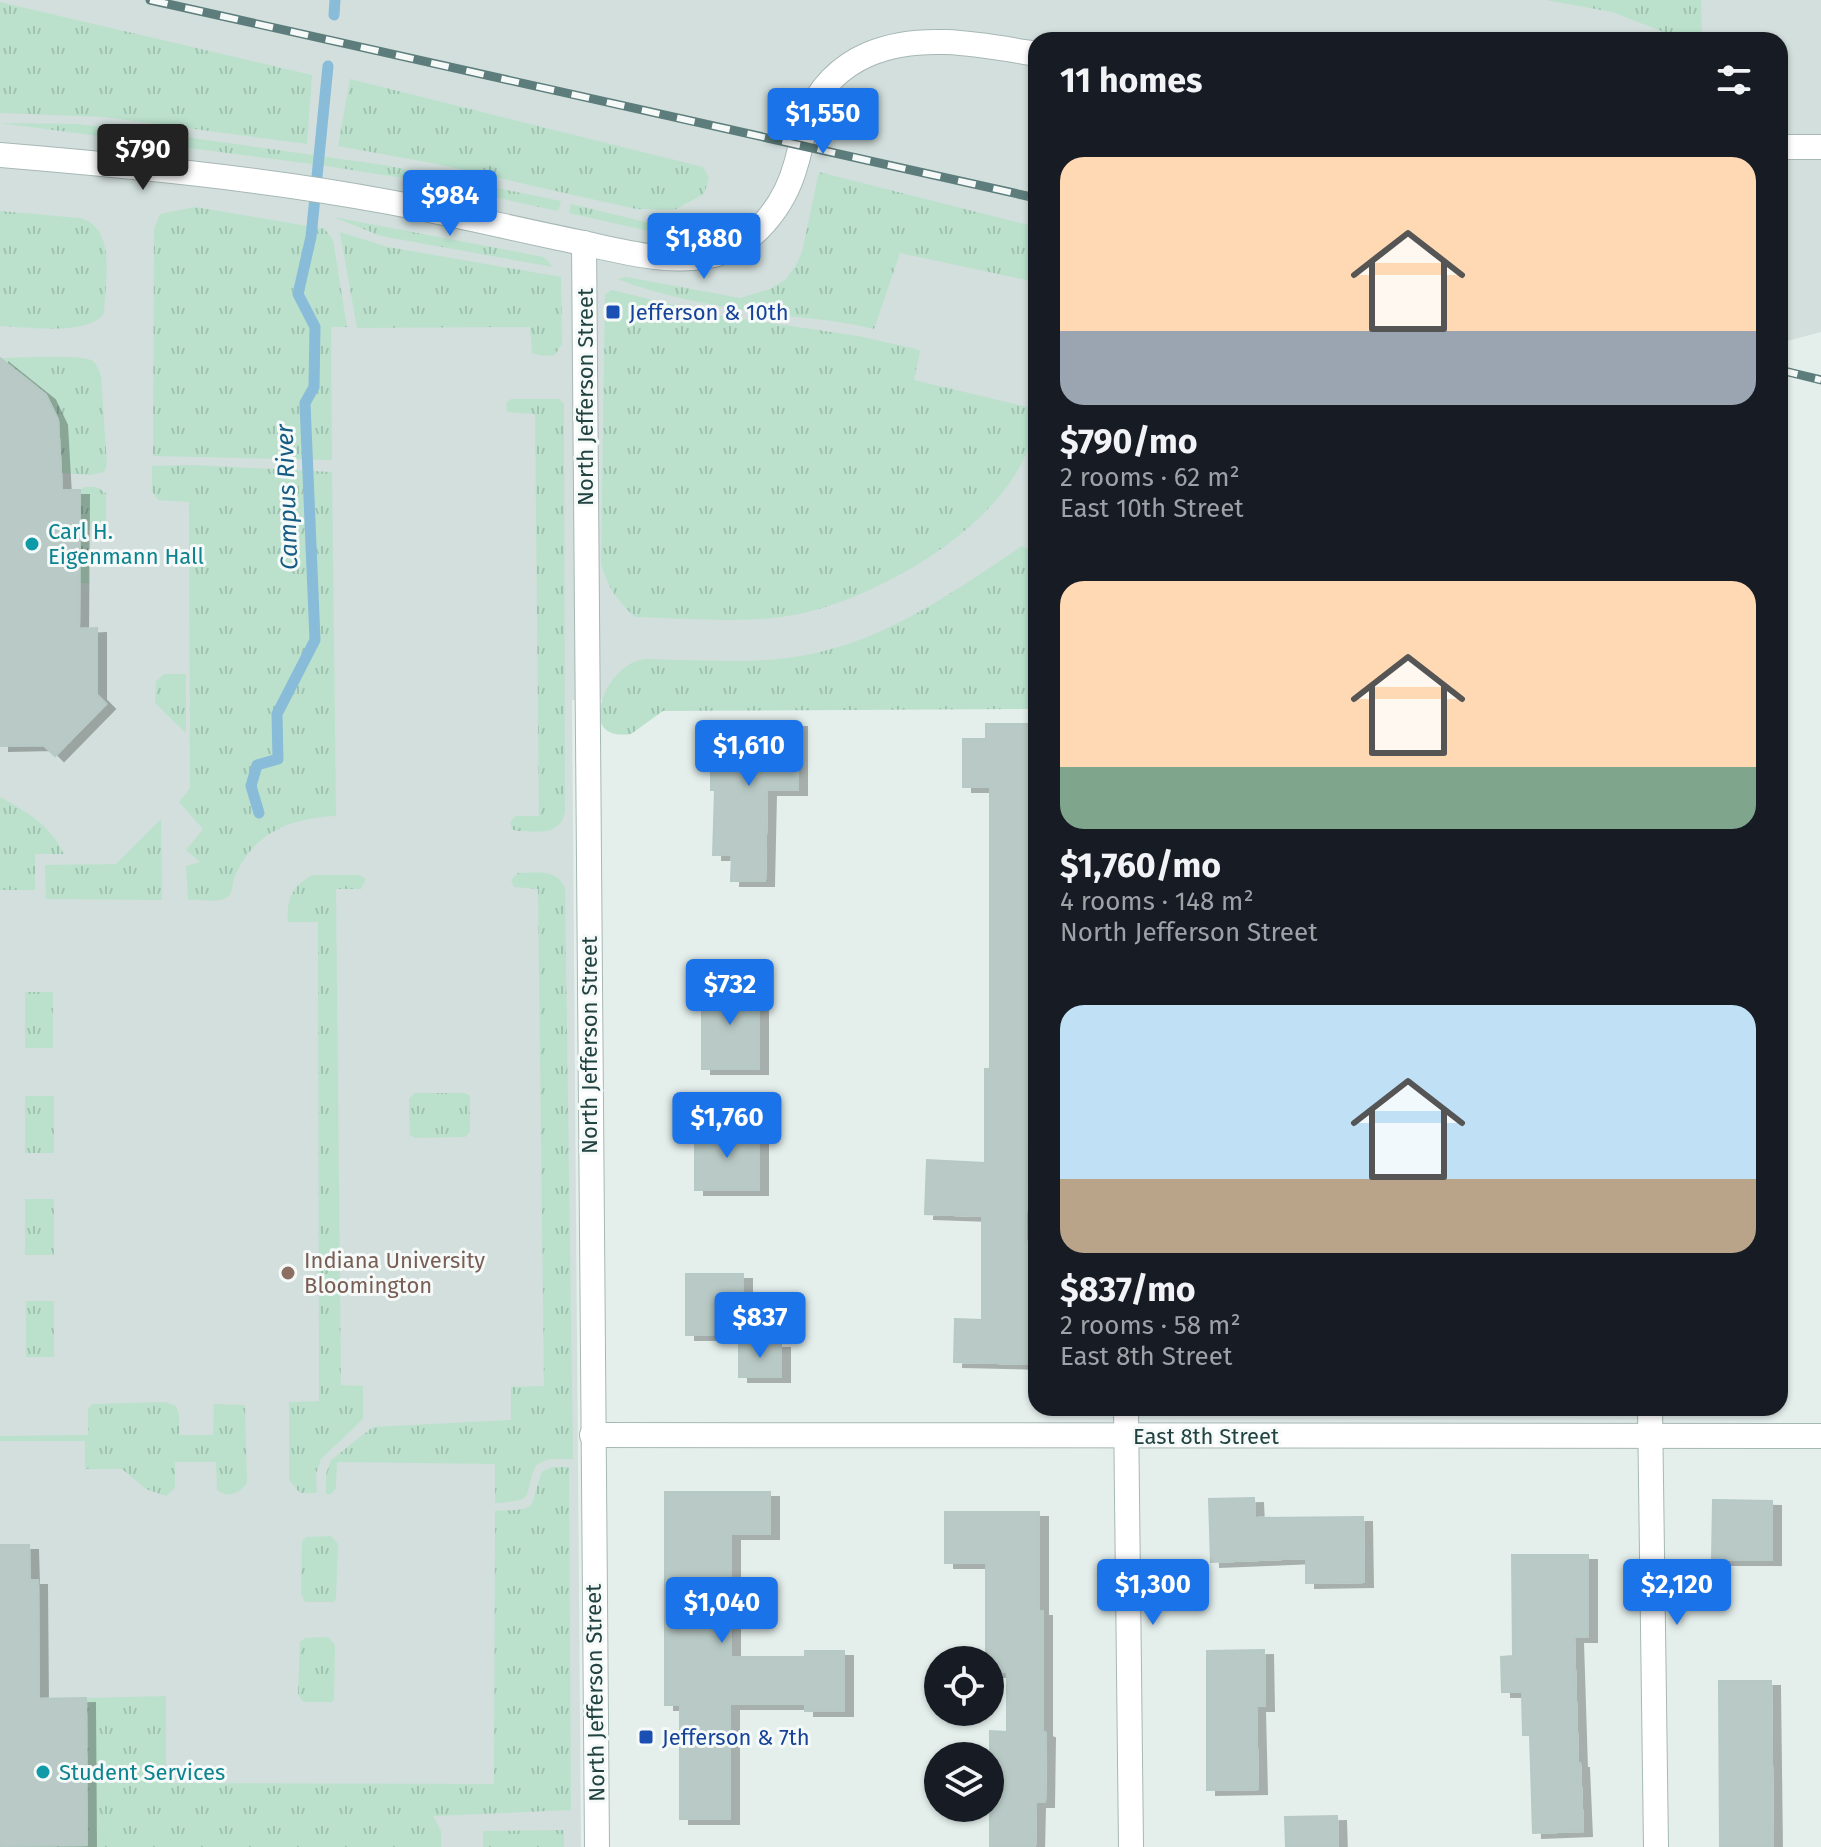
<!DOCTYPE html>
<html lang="en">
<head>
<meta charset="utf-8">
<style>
  :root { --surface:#171b24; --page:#20242c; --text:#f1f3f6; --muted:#9ea1a6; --accent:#1a73e8 }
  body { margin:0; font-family:"Fira Sans",sans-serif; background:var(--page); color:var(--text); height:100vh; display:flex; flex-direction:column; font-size:30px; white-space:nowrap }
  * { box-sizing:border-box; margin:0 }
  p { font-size:26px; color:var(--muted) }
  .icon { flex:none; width:44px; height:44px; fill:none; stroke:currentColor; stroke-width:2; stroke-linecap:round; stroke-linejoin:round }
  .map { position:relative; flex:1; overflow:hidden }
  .sheet { position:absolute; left:1028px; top:32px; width:760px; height:1384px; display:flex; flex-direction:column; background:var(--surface); border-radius:24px; box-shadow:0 2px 6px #0004 }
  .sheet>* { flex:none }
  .buttons { position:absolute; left:924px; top:1646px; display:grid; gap:16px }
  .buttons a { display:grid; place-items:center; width:80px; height:80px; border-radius:50%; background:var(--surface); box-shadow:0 2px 6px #0004; font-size:40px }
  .price { position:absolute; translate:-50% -68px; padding:0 18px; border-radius:8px; background:var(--accent); color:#fff; font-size:26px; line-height:52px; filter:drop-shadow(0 2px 4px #0008) }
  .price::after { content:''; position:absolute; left:50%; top:48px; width:24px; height:18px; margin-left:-12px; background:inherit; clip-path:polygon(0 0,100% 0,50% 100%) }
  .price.on { background:#222; color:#fff }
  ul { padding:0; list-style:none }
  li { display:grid; align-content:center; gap:16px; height:424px; padding:0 32px }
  li span { display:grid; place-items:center; height:248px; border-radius:24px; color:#555 }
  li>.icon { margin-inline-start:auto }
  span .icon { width:144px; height:144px; fill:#fffc; stroke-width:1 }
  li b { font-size:34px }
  h2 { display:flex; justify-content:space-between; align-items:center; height:96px; padding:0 32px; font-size:34px }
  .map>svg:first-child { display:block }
</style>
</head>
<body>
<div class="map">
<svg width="1821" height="1847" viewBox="0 0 1821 1847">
  <defs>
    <pattern id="grass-tufts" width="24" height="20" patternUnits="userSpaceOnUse" patternTransform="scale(2)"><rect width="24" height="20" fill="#bbe1cd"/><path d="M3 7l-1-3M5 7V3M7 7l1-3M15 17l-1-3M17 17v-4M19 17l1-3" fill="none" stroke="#a0c2b1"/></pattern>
    <filter id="shadow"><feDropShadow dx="9" dy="5" stdDeviation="0" flood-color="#0004"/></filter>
  </defs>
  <rect width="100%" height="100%" fill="#e4efec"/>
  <polygon fill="#d2dfdc" points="0,0 1821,0 1821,332 1780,343 1780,40 1036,40 1036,696 572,700 581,1847 0,1847"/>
  <g fill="url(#grass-tufts)">
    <polygon points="1546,0 1701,0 1702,40 1684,40 1612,12"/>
    <polygon points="0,2 312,75 307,144 105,117 0,113"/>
    <polygon points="350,79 703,167 709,178 704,194 674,210 636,209 432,163 338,146"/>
    <polygon points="0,123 77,124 157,133 384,165 561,201 558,211 415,180 327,166"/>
    <path d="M819,172L1036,227V282L900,253L874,329C835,319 796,318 757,312C710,305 661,296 617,279L626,277L740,298L770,289L785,280L795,267L802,252Z"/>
    <polygon points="571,204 662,226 687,223 707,212 706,227 657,233 569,213"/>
    <polygon points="195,207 325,229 333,240 347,327 331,327 332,460 153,456 154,229 160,214"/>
    <path d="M0,211L80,218C117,227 105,283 104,313C90,336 25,327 0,326Z"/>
    <polygon points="333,217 544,257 553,267 381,236"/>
    <polygon points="340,232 388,247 561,277 562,344 555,355 543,356 532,353 530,327 357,328"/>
    <path d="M612,290L710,314L858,336L916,349L920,351L914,380L1036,409C1036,513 873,605 782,617C734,623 683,618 635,617C618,602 607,586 601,564L605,294Z"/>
    <path d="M0,358C18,358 77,354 91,360C97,363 99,371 101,376L107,465L104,472L90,475L62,473C61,424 55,380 0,367Z"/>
    <path d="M511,399H559L564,404L565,811C561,837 537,831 516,831L512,829L510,823L515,816H539L535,414L507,412L506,403Z"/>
    <path d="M193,465L332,472L336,816C291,818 254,832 235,876C232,883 233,895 226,898C217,903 199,899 188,900L186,866L200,862L186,850L203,829L179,802L190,788L189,502L158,500L152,491V466Z"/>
    <polygon points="84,487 96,487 106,493 106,530 88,530 89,583 78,583 63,522 80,521 80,490"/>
    <path d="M1022,546L1036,552V709L663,711L631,734C618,736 600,734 600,716C599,694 618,665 640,660C651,658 666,660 677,660C713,660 751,663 787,658C877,647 949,595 1022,546Z"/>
    <polygon points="164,674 186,674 186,733 155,703 156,681"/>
    <path d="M0,797C27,812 50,825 64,854H35V890H0Z"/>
    <polygon points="161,819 162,900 46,899 45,865 116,864"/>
    <path d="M518,873C536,873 557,868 565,888L573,1459H549L536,1465C521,1497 540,1500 495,1503V1464L337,1462L336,1488L331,1494H326V1474L331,1460L373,1427L511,1420V1387L544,1386L538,889L514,887L511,880Z"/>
    <path d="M313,875H359L366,879L361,889H336L341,1385L363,1386V1419L321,1459L316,1474L317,1493H300L289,1480V1402L319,1401L318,922H288C286,901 292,885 313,875Z"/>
    <rect x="25" y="992" width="28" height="56"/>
    <polygon points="415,1093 465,1093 470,1096 470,1132 465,1137 415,1138 410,1135 409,1098"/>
    <rect x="25" y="1096" width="29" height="57"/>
    <rect x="25" y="1199" width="29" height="56"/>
    <rect x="26" y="1301" width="28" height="56"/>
    <path d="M165,1402L176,1406L179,1414V1435H213L214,1404L245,1405L247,1483C240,1493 228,1499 217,1490L216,1462H175V1488L166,1496L146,1489L122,1469H85V1441H0V1436L88,1435V1409L92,1404Z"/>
    <path d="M552,1467H569L571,1810L433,1816L441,1831V1847H0L87,1845L86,1698L166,1696V1783L494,1784L495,1511C543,1509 527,1510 542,1472Z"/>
    <polygon points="331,1536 338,1544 336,1598 334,1602 305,1602 301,1594 302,1541 307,1537"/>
    <polygon points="328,1637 335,1645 334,1699 332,1702 303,1702 298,1694 300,1642 305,1638"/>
    <polygon points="564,1830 564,1847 483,1847 483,1831"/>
  </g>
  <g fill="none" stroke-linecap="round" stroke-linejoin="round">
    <g stroke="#88bcd8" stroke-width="11">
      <polyline points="334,15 335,0"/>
      <polyline points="259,813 251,786 257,765 278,759 277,714 315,640 305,403 314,387 315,327 298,294 311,237 328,66"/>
    </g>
  </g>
  <g fill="#b9cac6" stroke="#b6c9c5" stroke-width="2" filter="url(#shadow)">
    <polygon points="0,358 46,395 58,420 62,490 80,490 79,629 97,628 97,695 106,704 55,756 44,745 0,746"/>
    <polygon points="711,722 798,722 798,790 767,790 765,881 731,881 732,855 713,855 715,790 711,790"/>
    <polygon points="986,724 1033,724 1035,1049 1032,1049 1032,1126 1029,1126 1025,1241 1036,1241 1036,1364 954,1362 955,1319 982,1320 982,1216 925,1214 927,1160 985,1163 985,1069 990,1069 990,787 963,787 963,739 986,739"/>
    <rect x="702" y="985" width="57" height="84"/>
    <rect x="695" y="1130" width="64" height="60"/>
    <rect x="686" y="1274" width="57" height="61"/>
    <rect x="739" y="1343" width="42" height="34"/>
    <polygon points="665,1492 770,1492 770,1534 731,1534 731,1657 805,1657 805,1651 844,1651 844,1711 805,1711 805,1704 730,1704 730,1819 680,1819 680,1705 665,1705"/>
    <polygon points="1254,1498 1255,1518 1363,1517 1364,1582 1306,1583 1306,1558 1211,1562 1209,1499"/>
    <polygon points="1713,1500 1772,1501 1772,1560 1712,1560"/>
    <polygon points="945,1512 1039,1512 1039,1611 1043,1611 1043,1732 1046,1733 1045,1802 1036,1802 1035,1847 990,1847 990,1731 1007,1732 1007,1672 990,1672 990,1660 986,1660 986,1563 945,1563"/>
    <polygon points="0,1545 29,1545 30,1580 38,1580 39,1699 86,1698 87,1845 0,1846"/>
    <polygon points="1512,1555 1588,1555 1588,1637 1574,1637 1578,1763 1580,1763 1583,1831 1533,1833 1530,1735 1523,1735 1522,1692 1502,1692 1501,1657 1513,1656"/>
    <polygon points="1264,1650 1265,1706 1256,1706 1258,1789 1207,1790 1207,1651"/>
    <polygon points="1719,1681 1771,1681 1773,1847 1720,1847"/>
    <polygon points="1337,1816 1338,1847 1286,1847 1285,1817"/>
  </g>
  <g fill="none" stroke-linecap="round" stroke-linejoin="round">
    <g stroke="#a6b8b5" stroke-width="26">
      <g id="minor">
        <polyline points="1780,147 1821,147"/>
        <path d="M0,155C130,166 261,178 389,202C453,214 515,229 578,242C621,251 666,264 709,256C753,248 785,205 796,164C801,149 802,132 808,117C818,88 841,66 869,54C921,32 983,45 1036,54"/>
        <polyline points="584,243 597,1847"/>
        <polyline points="1126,1408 1131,1847"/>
        <polyline points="1650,1408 1656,1847"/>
        <polyline points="592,1435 1821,1436"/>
      </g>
    </g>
    <use href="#minor" stroke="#fff" stroke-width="24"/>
    <g stroke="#5c7d7b" stroke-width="9">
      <g id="rail">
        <polyline points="150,0 1036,198"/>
        <polyline points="1780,370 1821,380"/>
      </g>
    </g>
    <use href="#rail" stroke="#f5faf9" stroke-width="6" stroke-dasharray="18" stroke-linecap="butt"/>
  </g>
  <g fill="#1a4fb4" stroke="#f5faf9" stroke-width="3">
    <rect x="605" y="304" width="16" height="16" rx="4"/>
    <rect x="638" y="1729" width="16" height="16" rx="4"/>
  </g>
  <g fill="#0f9aa8" stroke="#f5faf9" stroke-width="3">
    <circle cx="32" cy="544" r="8"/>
    <circle cx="43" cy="1772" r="8"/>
  </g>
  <circle fill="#8d6e63" stroke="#f5faf9" stroke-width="3" cx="288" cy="1273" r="8"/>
  <g text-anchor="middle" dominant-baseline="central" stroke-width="6" stroke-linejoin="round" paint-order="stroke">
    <g font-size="22" fill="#164399" stroke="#f5faf9" text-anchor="start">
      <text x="629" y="312">Jefferson &amp; 10th</text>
      <text x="662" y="1737">Jefferson &amp; 7th</text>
    </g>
    <g font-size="22" fill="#214240" stroke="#f5faf9">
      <text transform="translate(585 397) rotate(-90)">North Jefferson Street</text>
      <text transform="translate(589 1045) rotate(-90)">North Jefferson Street</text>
      <text x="1206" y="1436">East 8th Street</text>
      <text transform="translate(595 1693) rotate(-91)">North Jefferson Street</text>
    </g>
    <g font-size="22" fill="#0d838f" stroke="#f5faf9" text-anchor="start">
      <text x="48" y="531">Carl H.<tspan x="48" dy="25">Eigenmann Hall</tspan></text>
      <text x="59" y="1772">Student Services</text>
    </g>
    <g font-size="22" fill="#785e54" stroke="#f5faf9" text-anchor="start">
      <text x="304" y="1260">Indiana University<tspan x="304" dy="25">Bloomington</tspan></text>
    </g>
    <g font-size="24" font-style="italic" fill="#165c84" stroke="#f5faf9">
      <text transform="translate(287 497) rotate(-92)">Campus River</text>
    </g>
  </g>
</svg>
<div class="buttons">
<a><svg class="icon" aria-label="locate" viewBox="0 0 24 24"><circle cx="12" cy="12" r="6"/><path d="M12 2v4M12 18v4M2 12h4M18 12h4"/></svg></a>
<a><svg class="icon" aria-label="layers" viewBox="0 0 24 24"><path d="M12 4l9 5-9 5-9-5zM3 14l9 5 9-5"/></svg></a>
</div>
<b class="price" style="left:823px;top:156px">$1,550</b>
<b class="price on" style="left:143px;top:192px">$790</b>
<b class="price" style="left:450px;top:238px">$984</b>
<b class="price" style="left:704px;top:281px">$1,880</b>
<b class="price" style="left:749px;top:788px">$1,610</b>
<b class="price" style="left:730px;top:1027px">$732</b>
<b class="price" style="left:727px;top:1160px">$1,760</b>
<b class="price" style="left:760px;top:1360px">$837</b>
<b class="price" style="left:1153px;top:1627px">$1,300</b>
<b class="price" style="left:1677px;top:1627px">$2,120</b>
<b class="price" style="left:722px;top:1645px">$1,040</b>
<section class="sheet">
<h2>11 homes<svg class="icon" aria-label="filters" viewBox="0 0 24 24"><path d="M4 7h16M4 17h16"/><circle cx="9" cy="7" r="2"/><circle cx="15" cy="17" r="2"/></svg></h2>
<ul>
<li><span style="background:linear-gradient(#ffd9b3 70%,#9aa5b1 0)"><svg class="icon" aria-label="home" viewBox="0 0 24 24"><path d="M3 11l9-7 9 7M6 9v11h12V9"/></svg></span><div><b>$790/mo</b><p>2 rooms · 62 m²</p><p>East 10th Street</p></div></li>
<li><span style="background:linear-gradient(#ffd9b3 75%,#7fa58c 0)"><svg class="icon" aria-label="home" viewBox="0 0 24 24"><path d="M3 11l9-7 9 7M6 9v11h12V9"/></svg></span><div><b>$1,760/mo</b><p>4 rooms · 148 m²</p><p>North Jefferson Street</p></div></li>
<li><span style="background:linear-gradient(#bfe0f5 70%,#b9a48a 0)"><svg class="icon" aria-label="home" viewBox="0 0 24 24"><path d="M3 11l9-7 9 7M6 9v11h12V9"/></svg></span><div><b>$837/mo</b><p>2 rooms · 58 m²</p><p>East 8th Street</p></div></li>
</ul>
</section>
</div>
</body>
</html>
